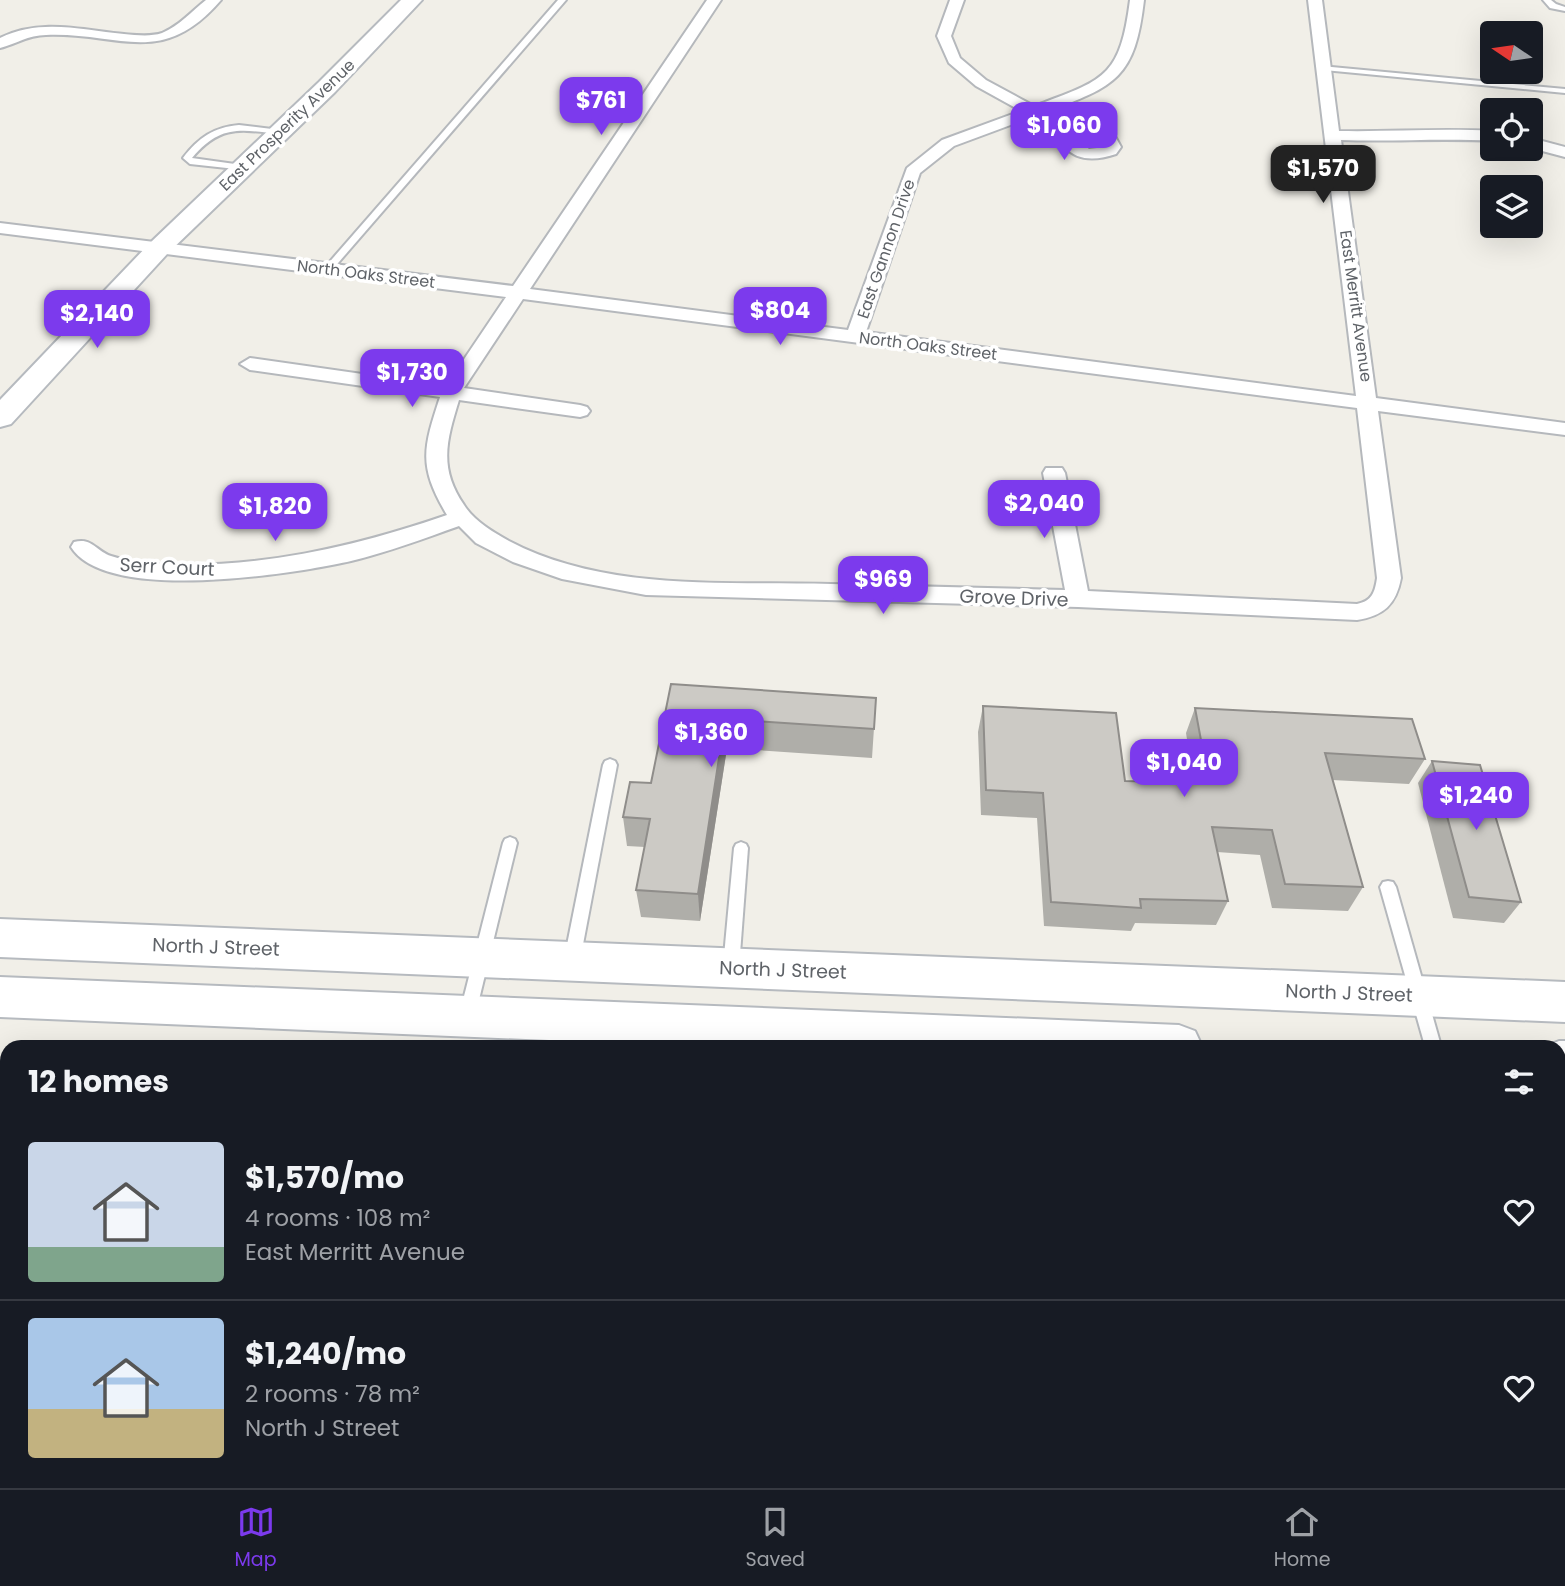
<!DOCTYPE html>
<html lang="en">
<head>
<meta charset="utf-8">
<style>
  :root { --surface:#171b24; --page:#20242c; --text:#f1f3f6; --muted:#9ea1a6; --line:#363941; --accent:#7c3aed }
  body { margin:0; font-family:Poppins,sans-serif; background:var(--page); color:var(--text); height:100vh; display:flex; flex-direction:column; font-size:26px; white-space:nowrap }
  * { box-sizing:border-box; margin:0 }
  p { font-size:23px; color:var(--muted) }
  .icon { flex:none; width:38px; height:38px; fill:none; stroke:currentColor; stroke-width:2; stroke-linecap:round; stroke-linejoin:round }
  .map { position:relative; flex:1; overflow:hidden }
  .sheet { position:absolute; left:0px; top:1040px; width:1566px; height:450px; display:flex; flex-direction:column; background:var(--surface); border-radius:21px 21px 0 0; box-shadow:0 7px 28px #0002 }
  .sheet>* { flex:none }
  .needle { width:46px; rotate:283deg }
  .fabs { position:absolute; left:1480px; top:21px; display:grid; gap:14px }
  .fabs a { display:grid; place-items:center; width:63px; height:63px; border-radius:7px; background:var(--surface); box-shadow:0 7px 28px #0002; font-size:35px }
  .price { position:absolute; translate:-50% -60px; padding:0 16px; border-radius:14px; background:var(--accent); color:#fff; font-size:23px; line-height:46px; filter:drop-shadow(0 2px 4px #0008) }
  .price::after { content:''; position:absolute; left:50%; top:42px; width:21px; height:16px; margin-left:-10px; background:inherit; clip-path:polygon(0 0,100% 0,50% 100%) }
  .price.active { background:#222; color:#fff }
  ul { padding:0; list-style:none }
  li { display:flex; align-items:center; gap:21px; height:175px; padding:0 28px }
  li+li { border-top:2px solid var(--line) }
  li span { display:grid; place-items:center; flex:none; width:196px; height:140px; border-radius:7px; color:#555 }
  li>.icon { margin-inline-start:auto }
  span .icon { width:84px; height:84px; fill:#fffc; stroke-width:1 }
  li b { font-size:30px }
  h2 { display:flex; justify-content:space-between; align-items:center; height:84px; padding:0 28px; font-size:30px }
  .tab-bar { display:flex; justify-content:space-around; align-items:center; height:98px; border-top:2px solid var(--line); background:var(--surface); font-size:19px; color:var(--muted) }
  .tab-bar a { display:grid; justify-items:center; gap:4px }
  .tab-bar .active { color:var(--accent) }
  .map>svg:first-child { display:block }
</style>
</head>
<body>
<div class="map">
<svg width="1565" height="1488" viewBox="0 0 1565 1488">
  <rect width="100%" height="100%" fill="#f1efe8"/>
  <polygon fill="#c5e8c5" points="1559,1258 1565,1258 1565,1488 0,1488 0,1309 7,1297 7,1482 1559,1482"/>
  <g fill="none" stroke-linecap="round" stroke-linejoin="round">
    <g stroke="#b5b8bc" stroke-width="4">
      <g id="service">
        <polygon points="558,0 566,0 332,270 326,270 326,266"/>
        <polygon points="1543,0 1551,0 1556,4 1565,7 1565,11 1550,8"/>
        <polygon points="1321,66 1565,89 1565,93 1324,70 1321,70"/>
        <path d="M239,125L280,130L284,132L280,134C240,130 221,124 192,158L242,165L246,168L245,170L190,164L183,158C198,138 214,127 239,125Z"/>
        <polygon points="610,759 615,761 617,765 580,960 578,965 572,967 566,965 564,960 603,765 605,761"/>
        <polygon points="510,837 515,839 517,843 476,1012 474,1017 468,1019 462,1017 460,1012 503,843 505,839"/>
        <polygon points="741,842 746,844 748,848 739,967 737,972 731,974 725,972 723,967 734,848 736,844"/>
        <polygon points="1388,881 1393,882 1396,887 1441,1046 1425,1046 1380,887 1383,882"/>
      </g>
    </g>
    <g stroke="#b5b8bc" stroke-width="4">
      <g id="minor">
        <path d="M206,0H221C162,69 120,32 46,35C28,35 16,44 0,48V38C40,18 82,30 124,34C136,35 150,37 162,33C179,26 192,11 206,0Z"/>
        <path d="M707,0H721L530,289L848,330L907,168L942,140L1021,111L976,86L949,63L937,36L950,0H964L951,36L960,58L986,80L1034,106C1104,80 1120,78 1130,0H1144C1135,78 1116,86 1046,112L1084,133L1116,138L1121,147L1116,154C1098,160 1078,162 1065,147L1069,137L1032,117L954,146L920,173L866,332L1356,396L1308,0H1322L1339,131C1391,132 1441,128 1493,131V141C1442,138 1392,142 1341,140L1376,398L1565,423V435L1378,411L1401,578C1396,605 1383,616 1357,620L1078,607L646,595L562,579L513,562L476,543L459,526C423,539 388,552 351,561C294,574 106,604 71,547L74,542C92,537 96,551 111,556C126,561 143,563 159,564C258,569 354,547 447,515C418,466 423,449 440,397L250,370L240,364L250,358L446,386L506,297L0,233V223L513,286ZM1082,143L1104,145L1105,147L1089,149ZM523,299L1357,408L1377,578C1375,592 1372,601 1357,604L1088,591L1065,473L1062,468H1046L1043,473L1065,590C987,588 909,586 831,584C725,581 606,592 509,541C493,532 474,521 464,505C438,468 447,439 459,400L580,417L587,415L590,411L587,407L580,405L464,388Z"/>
        <polygon points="1531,138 1565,147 1565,157 1531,148"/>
      </g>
    </g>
    <g stroke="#b6babf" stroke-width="4">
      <g id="secondary">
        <polygon points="401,0 422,0 335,92 168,253 11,424 0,427 0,400 150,243 319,82"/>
        <polygon points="0,919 1565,982 1565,1022 0,957"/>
        <polygon points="0,977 1179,1025 1195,1031 1202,1046 691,1046 0,1017"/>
        <polygon points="1559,1041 1565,1041 1565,1085 1559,1085 1559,1046 1546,1046"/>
      </g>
    </g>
    <use href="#service" fill="#fff" fill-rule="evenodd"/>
    <use href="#minor" fill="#fff" fill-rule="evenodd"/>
    <use href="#secondary" fill="#fff" fill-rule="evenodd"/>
    <g stroke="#b6b7b8" stroke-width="7" stroke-dasharray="2.5 11" stroke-linecap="butt">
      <polyline points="0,1112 7,1112"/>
      <polyline points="1559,1183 1565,1183"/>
    </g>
  </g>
  <g fill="#afaea9">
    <polygon points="671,684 876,698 872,758 727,748 700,921 641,917 636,890 645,847 627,846 623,817 651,783"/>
    <polygon points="983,706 1125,781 1194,783 1186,733 1195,708 1425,759 1409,784 1332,780 1363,887 1348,911 1272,908 1260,855 1217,852 1228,901 1216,925 1135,923 1131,931 1044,926 1037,818 981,815 978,732"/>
    <polygon points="1432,761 1521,902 1504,923 1453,918 1418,783"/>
  </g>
  <polygon fill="#8f8d8a" points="725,719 727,748 700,921 698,894"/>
  <g fill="#cccac5" stroke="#8f8d8a" stroke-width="2">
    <polygon points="671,684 876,698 874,729 725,719 698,894 636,890 650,819 623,817 630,782 651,783"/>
    <polygon points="983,706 1116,713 1125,781 1209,783 1195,708 1412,719 1425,759 1325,753 1363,887 1285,884 1272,830 1212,827 1228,901 1140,899 1141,908 1051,902 1043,793 986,790"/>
    <polygon points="1432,761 1480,765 1521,902 1469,897"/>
  </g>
  <g text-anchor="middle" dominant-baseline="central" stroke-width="7" stroke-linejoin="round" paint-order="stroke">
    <g font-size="16" fill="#5f6368" stroke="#fff">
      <text transform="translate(287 125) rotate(-44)">East Prosperity Avenue</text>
      <text transform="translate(886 249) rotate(-71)">East Gannon Drive</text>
      <text transform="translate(366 274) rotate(7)">North Oaks Street</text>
      <text transform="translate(1356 306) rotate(82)">East Merritt Avenue</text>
      <text transform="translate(928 346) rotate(7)">North Oaks Street</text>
    </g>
    <g font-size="19" fill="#5f6368" stroke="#fff">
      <text transform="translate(167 567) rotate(3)">Serr Court</text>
      <text transform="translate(1014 598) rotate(2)">Grove Drive</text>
      <text transform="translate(216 947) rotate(2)">North J Street</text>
      <text transform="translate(783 970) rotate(2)">North J Street</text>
      <text transform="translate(1349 993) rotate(2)">North J Street</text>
    </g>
  </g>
</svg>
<div class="fabs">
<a><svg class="needle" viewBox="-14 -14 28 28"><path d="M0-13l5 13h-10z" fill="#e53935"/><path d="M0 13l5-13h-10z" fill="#9ea1a6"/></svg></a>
<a><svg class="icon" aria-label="locate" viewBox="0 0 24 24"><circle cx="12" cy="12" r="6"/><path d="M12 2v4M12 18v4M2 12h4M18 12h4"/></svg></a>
<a><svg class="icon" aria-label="layers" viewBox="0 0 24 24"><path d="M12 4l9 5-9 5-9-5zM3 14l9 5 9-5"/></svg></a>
</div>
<b class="price" style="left:601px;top:137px">$761</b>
<b class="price" style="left:1064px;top:162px">$1,060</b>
<b class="price active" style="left:1323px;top:205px">$1,570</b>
<b class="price" style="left:780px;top:347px">$804</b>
<b class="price" style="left:97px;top:350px">$2,140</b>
<b class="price" style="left:412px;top:409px">$1,730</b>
<b class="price" style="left:1044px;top:540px">$2,040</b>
<b class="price" style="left:275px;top:543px">$1,820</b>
<b class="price" style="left:883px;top:616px">$969</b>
<b class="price" style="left:711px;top:769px">$1,360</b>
<b class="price" style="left:1184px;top:799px">$1,040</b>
<b class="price" style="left:1476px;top:832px">$1,240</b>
<section class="sheet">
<h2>12 homes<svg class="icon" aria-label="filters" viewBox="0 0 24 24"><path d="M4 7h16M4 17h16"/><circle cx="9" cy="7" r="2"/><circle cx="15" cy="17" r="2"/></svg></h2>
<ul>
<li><span style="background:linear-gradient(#c9d6e8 75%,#7fa58c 0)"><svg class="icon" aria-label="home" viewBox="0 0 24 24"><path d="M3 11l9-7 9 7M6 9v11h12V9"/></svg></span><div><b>$1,570/mo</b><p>4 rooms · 108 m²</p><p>East Merritt Avenue</p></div><svg class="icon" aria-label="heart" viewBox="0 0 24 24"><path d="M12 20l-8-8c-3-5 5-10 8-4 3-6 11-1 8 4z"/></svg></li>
<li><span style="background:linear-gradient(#a9c7e8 65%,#c2b280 0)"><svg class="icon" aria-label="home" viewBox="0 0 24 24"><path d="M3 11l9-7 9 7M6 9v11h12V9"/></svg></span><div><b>$1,240/mo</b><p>2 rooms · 78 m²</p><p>North J Street</p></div><svg class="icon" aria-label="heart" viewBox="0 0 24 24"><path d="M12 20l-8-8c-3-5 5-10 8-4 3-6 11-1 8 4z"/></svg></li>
</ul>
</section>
</div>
<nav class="tab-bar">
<a class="active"><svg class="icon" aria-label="map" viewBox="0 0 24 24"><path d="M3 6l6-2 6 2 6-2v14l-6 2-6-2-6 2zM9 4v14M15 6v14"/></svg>Map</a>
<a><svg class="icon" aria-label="saved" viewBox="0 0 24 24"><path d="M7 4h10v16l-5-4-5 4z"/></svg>Saved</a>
<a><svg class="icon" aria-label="home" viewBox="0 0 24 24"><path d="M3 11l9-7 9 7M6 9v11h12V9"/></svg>Home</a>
</nav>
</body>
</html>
